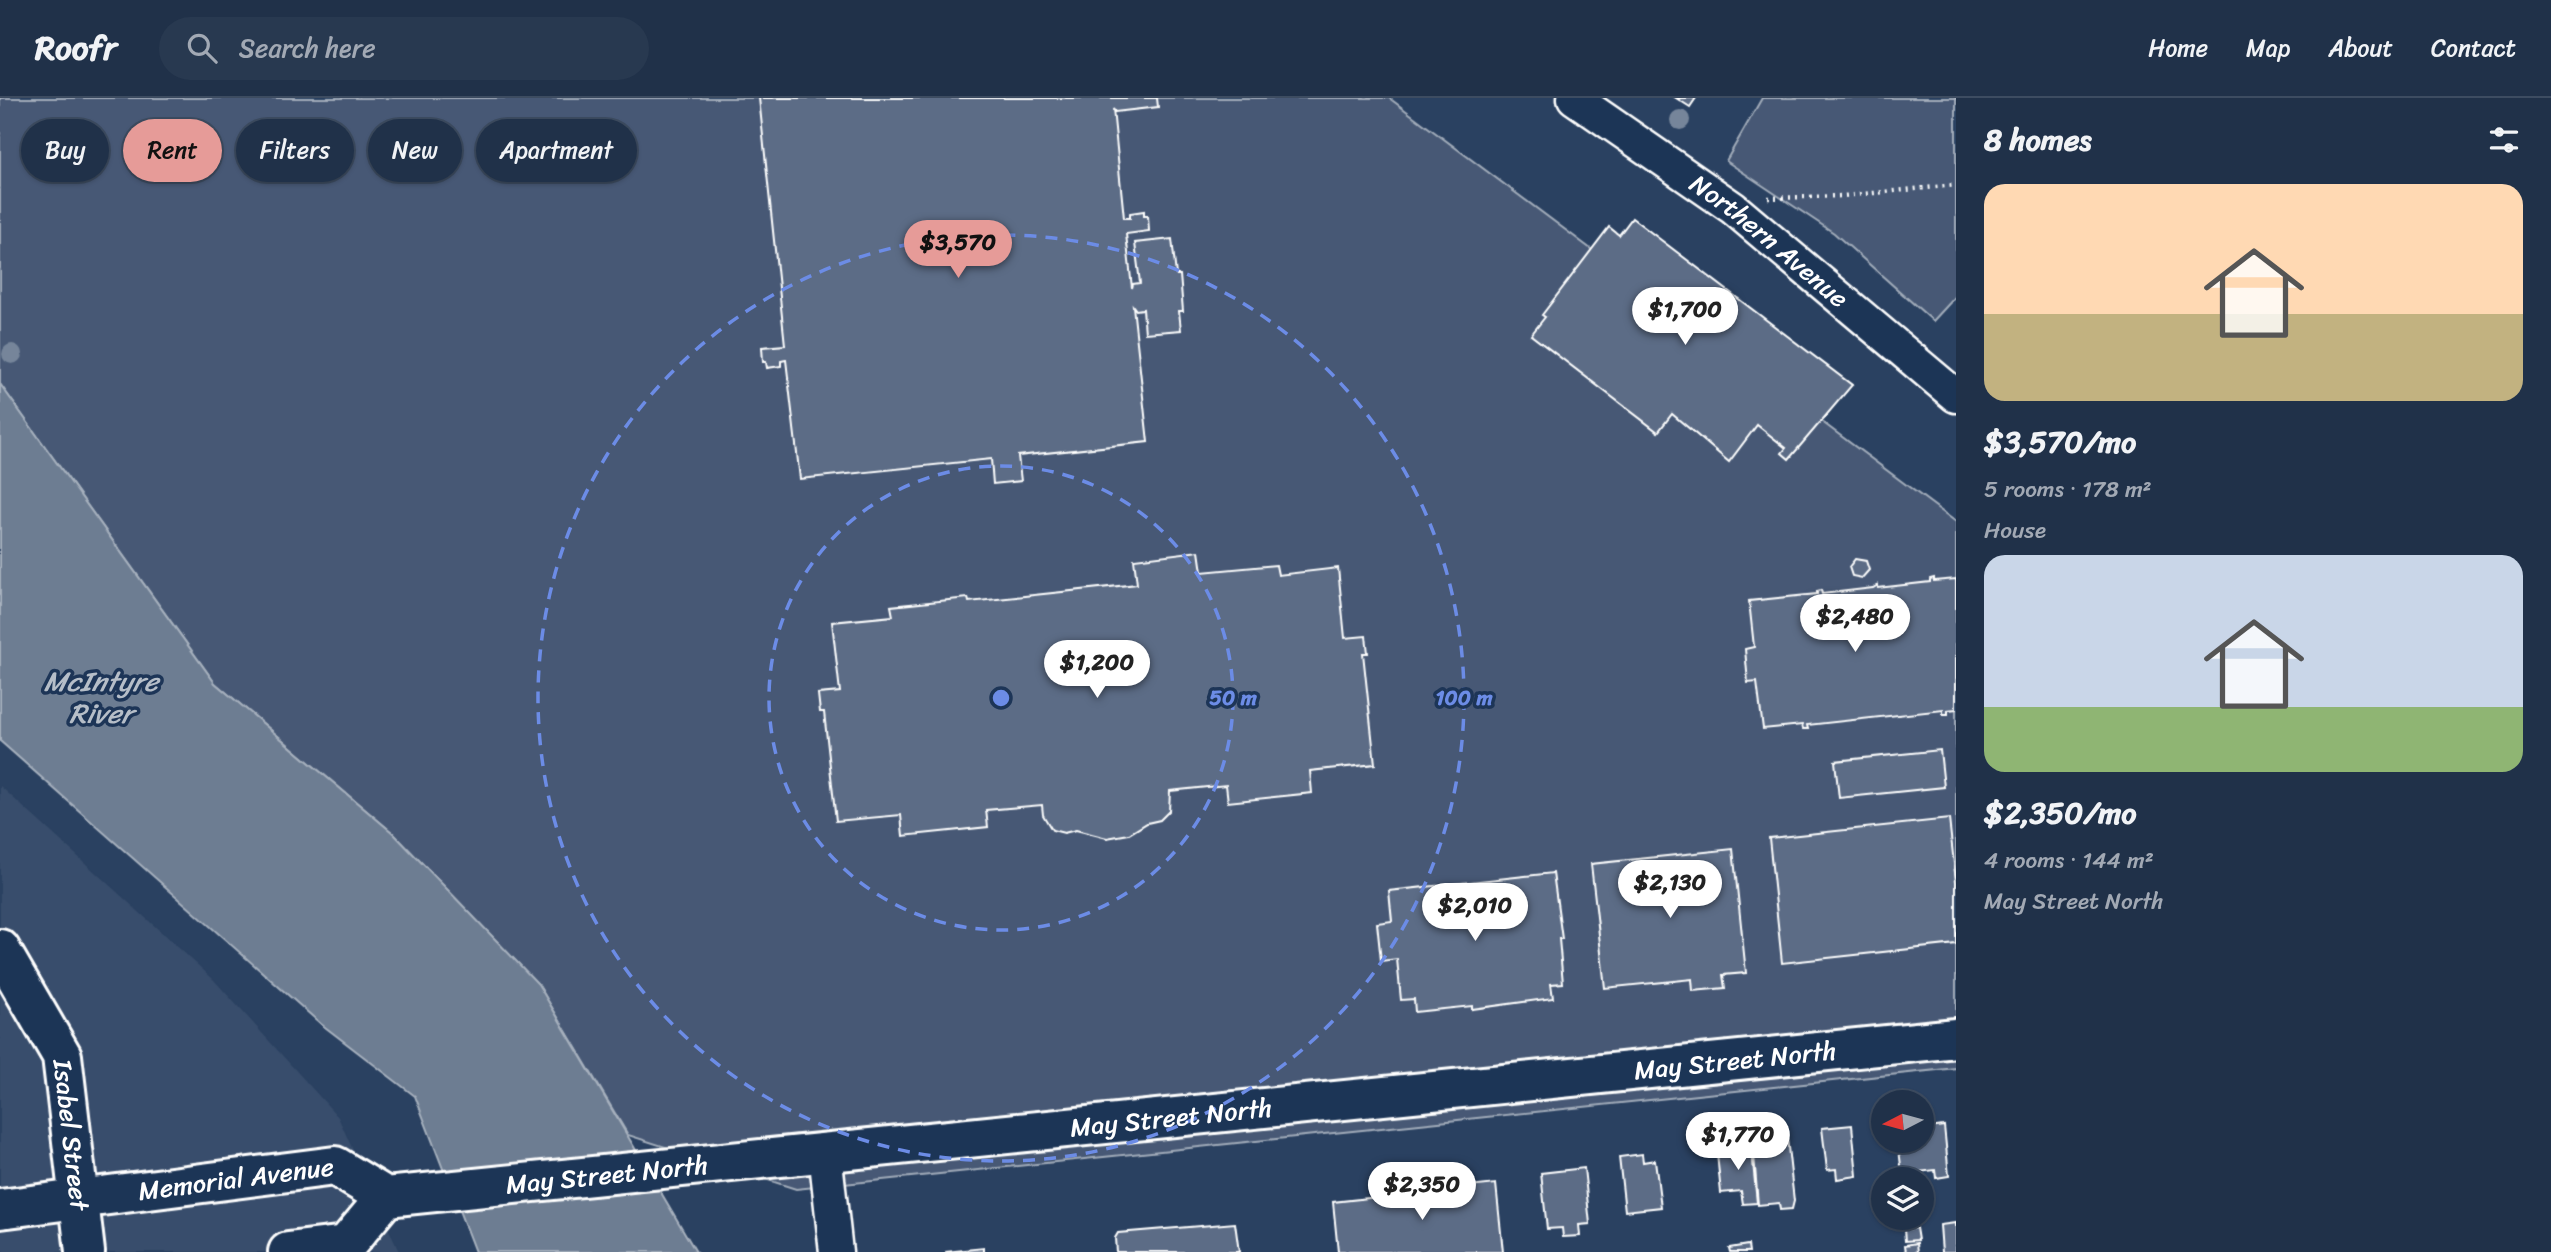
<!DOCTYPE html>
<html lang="en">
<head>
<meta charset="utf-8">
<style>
  :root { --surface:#203149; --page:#283950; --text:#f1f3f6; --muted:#a2a9b4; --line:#3d4c61; --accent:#e69b98 }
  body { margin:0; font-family:Sriracha,sans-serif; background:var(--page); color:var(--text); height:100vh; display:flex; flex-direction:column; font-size:26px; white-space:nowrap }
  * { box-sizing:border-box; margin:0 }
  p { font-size:23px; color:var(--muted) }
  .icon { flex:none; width:38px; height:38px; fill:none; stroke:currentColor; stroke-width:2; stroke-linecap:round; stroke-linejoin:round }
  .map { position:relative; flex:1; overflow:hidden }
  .details { display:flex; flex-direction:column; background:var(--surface); width:595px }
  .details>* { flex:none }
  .hud { position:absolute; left:21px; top:21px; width:665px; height:63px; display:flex; gap:14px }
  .needle { width:46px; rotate:264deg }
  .tools { position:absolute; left:1871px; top:992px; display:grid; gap:14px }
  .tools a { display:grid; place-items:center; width:63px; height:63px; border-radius:50%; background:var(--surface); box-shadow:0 2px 5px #0004,0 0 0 2px var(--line); font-size:35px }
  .price { position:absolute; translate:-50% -60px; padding:0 16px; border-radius:24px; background:#fff; color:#222; font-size:23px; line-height:46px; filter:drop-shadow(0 2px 4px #0008) }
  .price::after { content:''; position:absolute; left:50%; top:42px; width:21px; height:16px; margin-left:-10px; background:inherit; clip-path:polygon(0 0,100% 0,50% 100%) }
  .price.selected { background:var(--accent); color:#111 }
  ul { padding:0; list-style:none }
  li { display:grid; align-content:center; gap:14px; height:371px; padding:0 28px }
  li span { display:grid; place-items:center; height:217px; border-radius:21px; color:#555 }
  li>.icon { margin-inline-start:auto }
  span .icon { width:126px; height:126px; fill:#fffc; stroke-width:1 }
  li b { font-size:30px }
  h2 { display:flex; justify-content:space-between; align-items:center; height:84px; padding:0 28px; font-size:30px }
  .pill { padding:0 24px; border-radius:32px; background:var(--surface); box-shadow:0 2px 5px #0004,0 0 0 2px var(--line); font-size:24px; line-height:63px }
  .pill.selected { background:var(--accent); color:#111 }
  header { display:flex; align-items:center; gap:42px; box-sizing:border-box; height:98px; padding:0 35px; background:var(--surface); border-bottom:2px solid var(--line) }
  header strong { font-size:33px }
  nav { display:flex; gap:38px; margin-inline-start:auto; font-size:24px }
  .search { width:490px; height:63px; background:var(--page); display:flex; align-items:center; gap:18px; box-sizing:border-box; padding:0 24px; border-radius:38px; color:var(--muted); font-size:26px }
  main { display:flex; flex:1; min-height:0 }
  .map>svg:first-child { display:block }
</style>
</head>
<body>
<header>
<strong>Roofr</strong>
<div class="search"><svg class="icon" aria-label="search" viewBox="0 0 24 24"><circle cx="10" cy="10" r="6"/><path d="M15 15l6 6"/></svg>Search here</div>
<nav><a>Home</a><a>Map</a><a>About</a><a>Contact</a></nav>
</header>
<main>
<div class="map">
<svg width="1956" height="1154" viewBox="0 0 1956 1154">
  <rect width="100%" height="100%" fill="#2a4161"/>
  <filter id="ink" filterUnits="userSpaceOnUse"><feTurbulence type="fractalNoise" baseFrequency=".0143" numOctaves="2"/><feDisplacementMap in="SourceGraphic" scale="14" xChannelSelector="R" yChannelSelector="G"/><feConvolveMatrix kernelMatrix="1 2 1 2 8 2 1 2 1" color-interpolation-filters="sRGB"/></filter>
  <g filter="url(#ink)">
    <polygon fill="#394e6c" points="0,688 213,881 338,1019 399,1154 0,1154"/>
    <g fill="#465975" stroke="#a2acba" stroke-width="2">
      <polygon points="0,0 1389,0 1956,424 1956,970 796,1091 628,1037 538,886 393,735 215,585 0,286"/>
      <polygon points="1762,0 1956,0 1956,198 1933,223 1834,135 1726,63"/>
    </g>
    <polygon fill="#6d7d92" stroke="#a7b1be" stroke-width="2" points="0,286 215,585 393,735 538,886 696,1154 475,1154 415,998 321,926 0,643"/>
    <g fill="#5b6c86" stroke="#fff" stroke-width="2">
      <polygon points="759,0 1157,0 1158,9 1115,14 1113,11 1124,120 1130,120 1130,115 1144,113 1144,118 1148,118 1149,133 1126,136 1132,190 1133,186 1140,185 1135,145 1172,141 1176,177 1180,177 1183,213 1179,213 1181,232 1145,235 1143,211 1136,212 1133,208 1148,344 1018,358 1021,383 993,386 991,361 800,381 786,262 781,263 781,268 767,270 766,264 763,264 762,249 785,247"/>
      <polygon points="1676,0 1696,0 1690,9"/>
      <polygon points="1632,120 1852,287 1789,361 1782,355 1786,350 1757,327 1729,364 1672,316 1658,334 1531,237 1545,219 1542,217 1609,129 1619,137"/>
      <polygon points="1199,453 1202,474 1276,467 1278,477 1338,470 1345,540 1366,538 1368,555 1363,555 1375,666 1310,673 1312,695 1228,704 1226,687 1170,693 1169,713 1160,722 1147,725 1129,736 1107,740 1076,732 1064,735 1052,732 1043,717 1042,707 986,712 988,729 903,738 901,717 836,723 824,614 820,614 818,596 840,594 832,524 893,518 891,508 968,500 969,504 1137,486 1134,461"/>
      <polygon points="1855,461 1866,463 1869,472 1862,480 1852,478 1849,469"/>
      <polygon points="1934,480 1934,483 1956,481 1956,611 1948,612 1948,616 1943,616 1943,612 1807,627 1808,631 1803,631 1802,627 1763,631 1757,584 1748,585 1745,551 1754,549 1749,503 1817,496 1817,493 1821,492 1822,496 1873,490 1878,487 1878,490 1930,484 1930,481"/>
      <polygon points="1940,652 1944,689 1839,700 1835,663"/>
      <polygon points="1949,721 1956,784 1956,846 1782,865 1769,740"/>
      <polygon points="1733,751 1746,875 1723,877 1725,890 1693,893 1692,881 1605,890 1591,766"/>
      <polygon points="1553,775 1562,841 1559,841 1563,885 1551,886 1553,900 1472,911 1472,908 1415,914 1414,901 1401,902 1397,861 1381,863 1377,825 1392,823 1389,793"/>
      <polygon points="1852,1027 1857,1078 1837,1081 1836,1071 1827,1072 1822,1030"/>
      <polygon points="1944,1028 1949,1078 1936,1080 1935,1072 1902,1076 1898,1043 1922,1043 1922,1031"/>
      <polygon points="1787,1040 1794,1103 1792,1111 1780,1112 1779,1105 1758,1107 1753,1044"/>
      <polygon points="1751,1044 1757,1105 1743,1106 1741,1093 1721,1095 1717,1056 1727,1055 1727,1047"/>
      <polygon points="1642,1056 1643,1064 1655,1062 1661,1109 1625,1113 1619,1059"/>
      <polygon points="1584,1070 1590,1126 1579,1127 1580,1138 1563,1139 1562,1130 1547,1131 1541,1075"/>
      <polygon points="1496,1086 1503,1154 1338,1154 1333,1104"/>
      <polygon points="1235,1125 1239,1154 1116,1154 1115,1140 1118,1135"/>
      <polygon points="1956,1125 1956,1154 1942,1154 1940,1127"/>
      <polygon points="1916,1130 1918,1142 1905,1143 1904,1131"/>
      <polygon points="1917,1145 1918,1154 1906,1154 1905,1147"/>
      <polygon points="1748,1147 1749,1154 1730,1154 1729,1150"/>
      <polygon points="984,1150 984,1154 945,1154"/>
    </g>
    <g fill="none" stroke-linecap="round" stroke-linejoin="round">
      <g stroke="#fff" stroke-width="37">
        <g id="minor">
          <path id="s1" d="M1574,0L1733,110L1956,298"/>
          <polyline points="825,1054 836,1154"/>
        </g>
      </g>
      <g stroke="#fff" stroke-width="44">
        <g id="tertiary">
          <path id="s2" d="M0,851L62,958L85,1154"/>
        </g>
      </g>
      <g stroke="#fff" stroke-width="44">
        <g id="secondary">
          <path id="s3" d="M386,1099L1956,940"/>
          <path id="s4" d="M0,1111L335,1068L386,1099"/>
          <polyline points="288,1154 346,1147 386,1099"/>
        </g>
      </g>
      <polyline stroke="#fff" stroke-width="4.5" stroke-dasharray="2 5" stroke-linecap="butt" points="1768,100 1843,98 1956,87"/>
      <use href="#minor" stroke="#1d3557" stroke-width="32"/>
      <use href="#tertiary" stroke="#1d3557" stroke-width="38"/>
      <use href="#secondary" stroke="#1d3557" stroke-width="38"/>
    </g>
    <g fill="#76859a">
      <circle cx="1680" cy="22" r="10"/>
      <circle cx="12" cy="256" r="10"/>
    </g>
  </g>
  <g fill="none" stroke="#6c8ce6" stroke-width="3.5" stroke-dasharray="12 9">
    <circle cx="1001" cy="600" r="232"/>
    <circle cx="1001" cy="600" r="463"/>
  </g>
  <g text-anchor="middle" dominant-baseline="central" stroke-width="7" stroke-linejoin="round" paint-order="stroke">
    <g font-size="26" fill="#fff" stroke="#1d3557">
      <text stroke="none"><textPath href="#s1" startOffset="242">Northern Avenue</textPath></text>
      <text stroke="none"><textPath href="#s3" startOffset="1356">May Street North</textPath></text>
      <text stroke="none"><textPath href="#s3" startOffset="789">May Street North</textPath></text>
      <text stroke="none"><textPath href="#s2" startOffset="203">Isabel Street</textPath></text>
      <text stroke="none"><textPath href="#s3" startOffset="222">May Street North</textPath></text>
      <text stroke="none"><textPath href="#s4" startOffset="238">Memorial Avenue</textPath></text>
    </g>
    <g font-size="28" font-style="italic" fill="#b6bec8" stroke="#1d3557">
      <text x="101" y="583">McIntyre<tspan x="101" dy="32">River</tspan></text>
    </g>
  </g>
  <circle cx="1001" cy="600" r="10" fill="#6c8ce6" stroke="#1d3557" stroke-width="3.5"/>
  <g font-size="21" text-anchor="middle" font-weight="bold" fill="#6c8ce6" stroke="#1d3557" stroke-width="7" stroke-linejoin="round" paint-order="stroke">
    <text x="1233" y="607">50 m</text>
    <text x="1464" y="607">100 m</text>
  </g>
</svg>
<div class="tools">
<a><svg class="needle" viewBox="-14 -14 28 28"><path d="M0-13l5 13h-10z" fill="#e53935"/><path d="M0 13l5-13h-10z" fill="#a2a9b4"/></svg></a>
<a><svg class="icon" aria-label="layers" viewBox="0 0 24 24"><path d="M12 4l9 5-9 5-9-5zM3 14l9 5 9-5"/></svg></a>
</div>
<b class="price selected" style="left:958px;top:182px">$3,570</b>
<b class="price" style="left:1685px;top:249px">$1,700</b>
<b class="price" style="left:1855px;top:556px">$2,480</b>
<b class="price" style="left:1097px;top:602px">$1,200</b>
<b class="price" style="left:1670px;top:822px">$2,130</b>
<b class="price" style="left:1475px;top:845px">$2,010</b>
<b class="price" style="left:1738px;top:1074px">$1,770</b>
<b class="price" style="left:1422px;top:1124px">$2,350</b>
<div class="hud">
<a class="pill">Buy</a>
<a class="pill selected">Rent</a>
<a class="pill">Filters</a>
<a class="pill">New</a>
<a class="pill">Apartment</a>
</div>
</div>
<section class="details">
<h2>8 homes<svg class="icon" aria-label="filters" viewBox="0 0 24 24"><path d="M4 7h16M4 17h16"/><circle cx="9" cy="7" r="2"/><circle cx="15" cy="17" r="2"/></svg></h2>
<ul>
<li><span style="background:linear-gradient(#ffd9b3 60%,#c2b280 0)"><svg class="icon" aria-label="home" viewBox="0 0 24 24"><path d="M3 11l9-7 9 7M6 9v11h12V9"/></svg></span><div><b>$3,570/mo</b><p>5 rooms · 178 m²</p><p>House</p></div></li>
<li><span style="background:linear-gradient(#c9d6e8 70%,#8fb573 0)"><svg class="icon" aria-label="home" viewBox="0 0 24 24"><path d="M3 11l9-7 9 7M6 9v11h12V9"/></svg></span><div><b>$2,350/mo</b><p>4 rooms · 144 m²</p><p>May Street North</p></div></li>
</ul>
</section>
</main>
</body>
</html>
